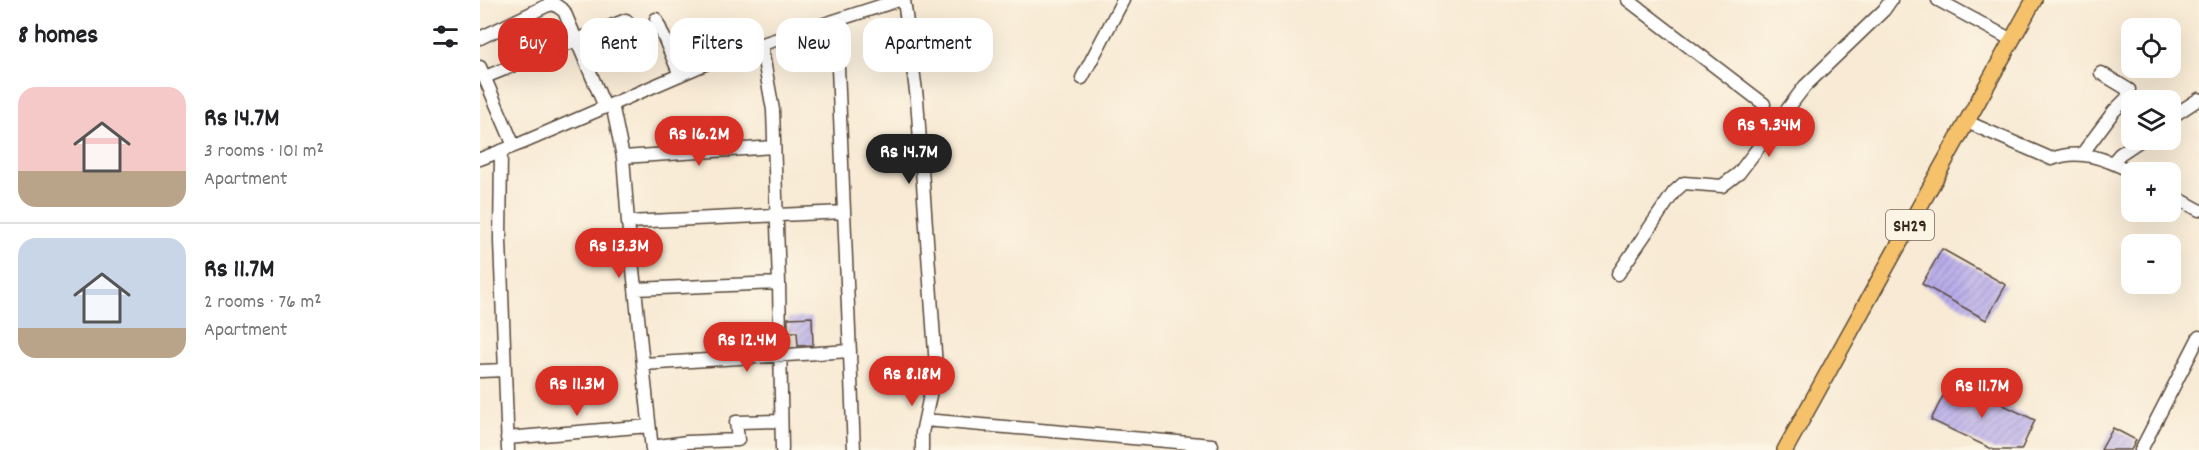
<!DOCTYPE html>
<html lang="en">
<head>
<meta charset="utf-8">
<style>
	:root { --surface:#fff; --page:#f2f2f2; --text:#202124; --muted:#757577; --line:#e0e0e0; --accent:#d93025 }
	body { margin:0; font-family:Dekko,sans-serif; background:var(--page); color:var(--text); height:100vh; display:flex; flex-direction:column; font-size:22px; white-space:nowrap }
	* { box-sizing:border-box; margin:0 }
	p { font-size:20px; color:var(--muted) }
	.icon { flex:none; width:33px; height:33px; fill:none; stroke:currentColor; stroke-width:2; stroke-linecap:round; stroke-linejoin:round }
	.map { position:relative; flex:1; overflow:hidden }
	.drawer { display:flex; flex-direction:column; background:var(--surface); width:480px }
	.drawer>* { flex:none }
	.guide { position:absolute; left:18px; top:18px; width:570px; height:54px; display:flex; gap:12px }
	.tools { position:absolute; left:1641px; top:18px; display:grid; gap:12px }
	.tools a { display:grid; place-items:center; width:60px; height:60px; border-radius:12px; background:var(--surface); box-shadow:0 6px 24px #0002; font-size:30px }
	.price { position:absolute; translate:-50% -51px; padding:0 14px; border-radius:21px; background:var(--accent); color:#fff; font-size:20px; line-height:39px; filter:drop-shadow(0 2px 3px #0008) }
	.price::after { content:''; position:absolute; left:50%; top:36px; width:18px; height:14px; margin-left:-9px; background:inherit; clip-path:polygon(0 0,100% 0,50% 100%) }
	.price.current { background:#222; color:#fff }
	ul { padding:0; list-style:none }
	li { display:flex; align-items:center; gap:18px; height:150px; padding:0 18px }
	li+li { border-top:2px solid var(--line) }
	li span { display:grid; place-items:center; flex:none; width:168px; height:120px; border-radius:18px; color:#555 }
	li>.icon { margin-inline-start:auto }
	span .icon { width:72px; height:72px; fill:#fffc; stroke-width:1 }
	li b { font-size:26px }
	h2 { display:flex; justify-content:space-between; align-items:center; height:72px; padding:0 18px; font-size:26px }
	.chip { padding:0 21px; border-radius:18px; background:var(--surface); box-shadow:0 6px 24px #0002; font-size:21px; line-height:54px }
	.chip.current { background:var(--accent); color:#fff }
	main { display:flex; flex:1; min-height:0 }
	.map>svg:first-child { display:block }
</style>
</head>
<body>
<main>
<section class="drawer">
<h2>8 homes<svg class="icon" aria-label="filters" viewBox="0 0 24 24"><path d="M4 7h16M4 17h16"/><circle cx="9" cy="7" r="2"/><circle cx="15" cy="17" r="2"/></svg></h2>
<ul>
<li><span style="background:linear-gradient(#f6c9c9 70%,#b9a48a 0)"><svg class="icon" aria-label="home" viewBox="0 0 24 24"><path d="M3 11l9-7 9 7M6 9v11h12V9"/></svg></span><div><b>Rs 14.7M</b><p>3 rooms · 101 m²</p><p>Apartment</p></div></li>
<li><span style="background:linear-gradient(#c9d6e8 75%,#b9a48a 0)"><svg class="icon" aria-label="home" viewBox="0 0 24 24"><path d="M3 11l9-7 9 7M6 9v11h12V9"/></svg></span><div><b>Rs 11.7M</b><p>2 rooms · 76 m²</p><p>Apartment</p></div></li>
</ul>
</section>
<div class="map">
<svg width="1719" height="450" viewBox="0 0 1719 450">
	<defs>
		<pattern id="building-hatch" width="6" height="6" patternUnits="userSpaceOnUse" patternTransform="scale(1.5)"><rect width="6" height="6" fill="#b9aeeb"/><path d="M-1 1l2-2M0 6l6-6M5 7l2-2" fill="none" stroke="#988ebe"/></pattern>
	</defs>
	<rect width="100%" height="100%" fill="#fcf5e5"/>
	<filter id="ink" filterUnits="userSpaceOnUse"><feTurbulence type="fractalNoise" baseFrequency=".0167" numOctaves="2"/><feDisplacementMap in="SourceGraphic" scale="12" xChannelSelector="R" yChannelSelector="G"/><feConvolveMatrix kernelMatrix="1 2 1 2 8 2 1 2 1" color-interpolation-filters="sRGB"/></filter>
	<filter id="wash" filterUnits="userSpaceOnUse"><feTurbulence type="fractalNoise" baseFrequency=".008" numOctaves="4" result="noise"/><feDisplacementMap in="SourceGraphic" scale="24" xChannelSelector="R" yChannelSelector="G"/><feGaussianBlur stdDeviation="1.35" result="paint"/><feColorMatrix in="noise" values="0 0 0 0 0 0 0 0 0 0 0 0 0 0 0 0 0 1.4 0 .05"/><feComposite in="paint" operator="in"/></filter>
	<g filter="url(#wash)">
		<rect width="100%" height="100%" fill="#f8ead4"/>
		<g id="blocks">
			<!-- building -->
			<path fill="url(#building-hatch)" d="M1462,249l64,36 -20,35 -64,-36z
				M332,317l1,28 -15,1 -1,-14h-9v-14z
				M1471,380l84,40 -14,30h-27l-63,-30z
				M1633,428l23,12 -5,10h-30z"/>
		</g>
	</g>
	<g filter="url(#ink)">
		<use href="#blocks" fill-opacity="0" stroke="#574739" stroke-width="1.5"/>
		<g fill="none" stroke-linecap="round" stroke-linejoin="round">
			<defs>
				<path id="minor" d="M424,0l13,99 19,268 -14,66v17
					M1148,0l136,104
					M1458,0l74,40
					M176,19l24,56
					M353,22l5,46 16,382
					M0,38l66,-32 8,-2 10,7 41,96
					M281,44l12,66 6,173 3,167
					M0,67l34,79
					M5,77l141,-57
					M602,78l41,-78
					M132,104l11,53 5,65 24,228
					M1690,118l29,-19
					M1487,122l85,37c28,-11 54,0 80,13
					M21,151l-1,90 8,209
					M1602,154l32,-43 13,-13 2,-8 -28,-17
					M143,157l151,-10
					M0,159l42,-16 197,-85 180,-58
					M1633,162l7,-8 21,-14
					M1690,194l29,16
					M148,222l216,-10
					M1138,274l56,-82 10,-9 38,3 17,-13 66,-87 79,-76 7,-10
					M156,289l143,-6
					M163,364l207,-13
					M0,371l25,-1
					M445,420l287,25
					M27,438l142,-12
					M172,447l35,-5 51,-2 -2,-18 45,-1
					M1661,450l58,-113"/>
				<path id="major" d="M1305,450l249,-450"/>
			</defs>
			<!-- minor casing -->
			<use href="#minor" stroke="#574739" stroke-width="15"/>
			<!-- major casing -->
			<use href="#major" stroke="#574739" stroke-width="18"/>
			<!-- minor -->
			<use href="#minor" stroke="#fff" stroke-width="12"/>
			<!-- major -->
			<use href="#major" stroke="#f5c16b" stroke-width="15"/>
		</g>
	</g>
	<g text-anchor="middle" stroke-width="6" stroke-linejoin="round" paint-order="stroke">
		<!-- shield labels -->
		<rect fill="#fcf5e5" stroke="#75675a" stroke-width="1.5" x="1406" y="210" width="48" height="30" rx="4.5"/>
		<g font-size="18" font-weight="bold" fill="#3b2a1e">
			<text x="1430" y="231">SH29</text>
		</g>
	</g>
</svg>
<div class="tools">
<a><svg class="icon" aria-label="locate" viewBox="0 0 24 24"><circle cx="12" cy="12" r="6"/><path d="M12 2v4M12 18v4M2 12h4M18 12h4"/></svg></a>
<a><svg class="icon" aria-label="layers" viewBox="0 0 24 24"><path d="M12 4l9 5-9 5-9-5zM3 14l9 5 9-5"/></svg></a>
<a>+</a>
<a>−</a>
</div>
<b class="price" style="left:1289px;top:158px">Rs 9.34M</b>
<b class="price" style="left:219px;top:167px">Rs 16.2M</b>
<b class="price current" style="left:429px;top:185px">Rs 14.7M</b>
<b class="price" style="left:139px;top:279px">Rs 13.3M</b>
<b class="price" style="left:267px;top:373px">Rs 12.4M</b>
<b class="price" style="left:432px;top:407px">Rs 8.18M</b>
<b class="price" style="left:97px;top:417px">Rs 11.3M</b>
<b class="price" style="left:1502px;top:419px">Rs 11.7M</b>
<div class="guide">
<a class="chip current">Buy</a>
<a class="chip">Rent</a>
<a class="chip">Filters</a>
<a class="chip">New</a>
<a class="chip">Apartment</a>
</div>
</div>
</main>
</body>
</html>
